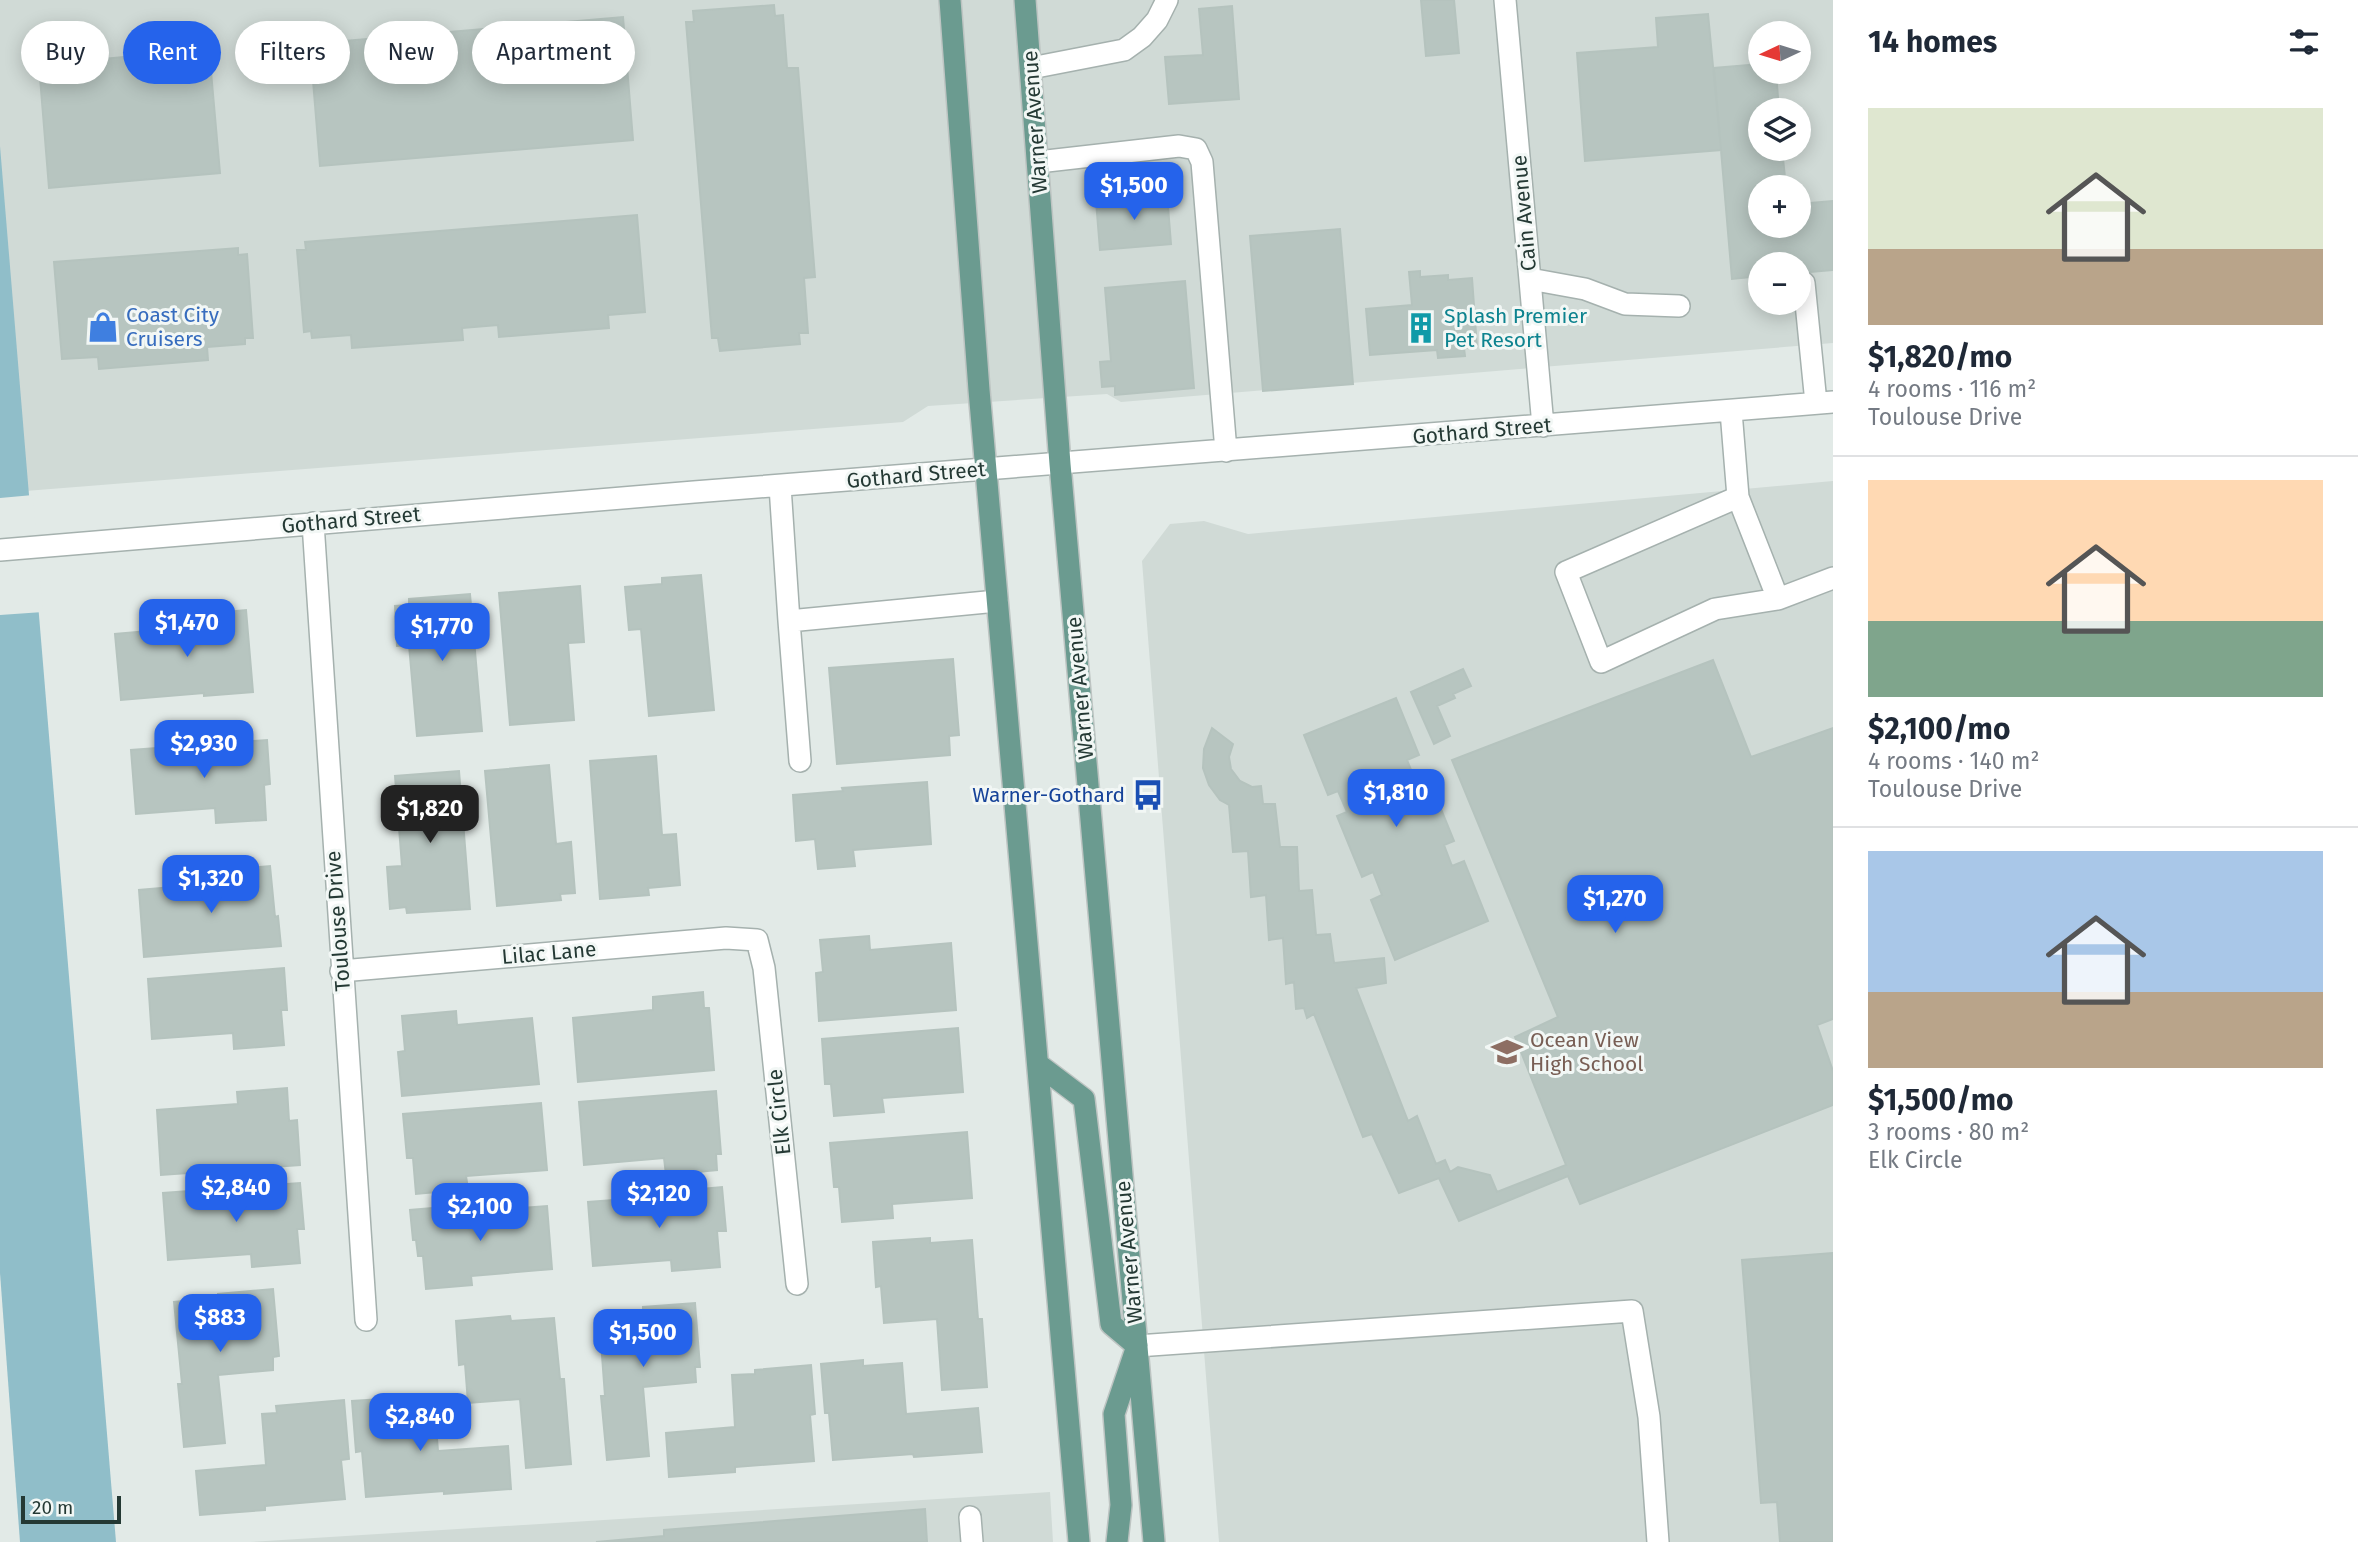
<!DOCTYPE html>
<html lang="en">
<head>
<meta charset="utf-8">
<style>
	:root { --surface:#fff; --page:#f6f6f7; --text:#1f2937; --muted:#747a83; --line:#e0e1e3; --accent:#2563eb }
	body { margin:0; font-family:"Fira Sans",sans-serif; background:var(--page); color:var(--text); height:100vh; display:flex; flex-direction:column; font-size:26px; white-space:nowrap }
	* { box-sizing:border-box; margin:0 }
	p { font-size:23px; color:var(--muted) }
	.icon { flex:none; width:38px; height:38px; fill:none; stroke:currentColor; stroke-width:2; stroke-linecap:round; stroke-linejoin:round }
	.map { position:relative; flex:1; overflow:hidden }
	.side { display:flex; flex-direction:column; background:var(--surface); width:525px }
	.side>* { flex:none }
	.banner { position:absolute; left:21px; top:21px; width:665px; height:63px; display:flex; gap:14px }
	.needle { width:46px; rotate:266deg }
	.buttons { position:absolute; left:1748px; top:21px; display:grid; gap:14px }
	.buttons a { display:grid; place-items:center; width:63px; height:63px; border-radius:50%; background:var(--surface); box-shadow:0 4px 18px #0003; font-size:35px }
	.scale { position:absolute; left:21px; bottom:18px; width:100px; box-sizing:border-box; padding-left:7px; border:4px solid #243934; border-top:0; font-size:19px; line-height:24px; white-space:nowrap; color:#243934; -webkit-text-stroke:5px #f2f7f5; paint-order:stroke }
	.price { position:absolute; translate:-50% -60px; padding:0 16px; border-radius:14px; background:var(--accent); color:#fff; font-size:23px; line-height:46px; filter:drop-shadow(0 2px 4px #0008) }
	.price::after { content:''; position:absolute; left:50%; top:42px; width:21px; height:16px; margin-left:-10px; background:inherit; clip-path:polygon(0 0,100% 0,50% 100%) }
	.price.on { background:#222; color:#fff }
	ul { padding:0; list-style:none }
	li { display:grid; align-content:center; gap:14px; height:371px; padding:0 35px }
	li+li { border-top:2px solid var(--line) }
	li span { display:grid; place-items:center; height:217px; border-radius:0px; color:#555 }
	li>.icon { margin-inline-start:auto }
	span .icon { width:126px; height:126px; fill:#fffc; stroke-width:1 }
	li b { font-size:30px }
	h2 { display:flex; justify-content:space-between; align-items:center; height:84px; padding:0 35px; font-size:30px }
	.tag { padding:0 24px; border-radius:32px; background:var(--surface); box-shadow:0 4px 18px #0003; font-size:24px; line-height:63px }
	.tag.on { background:var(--accent); color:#fff }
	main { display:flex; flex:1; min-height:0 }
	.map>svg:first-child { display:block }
</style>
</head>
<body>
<main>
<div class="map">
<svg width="1833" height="1542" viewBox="0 0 1833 1542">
	<rect width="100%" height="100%" fill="#e2eae7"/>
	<!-- built -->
	<path fill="#d0dad6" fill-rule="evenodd" d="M0,0h1833v343l-712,59 -14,-8 -179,12 -25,16 -903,71zM1760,33h39v39h-39zM1760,110h39v39h-39zM1760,187h39v39h-39zM1760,264h39v39h-39z
		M1833,481v1061h-614l-77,-981 28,-37 34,-3 44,13z
		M1050,1492l3,50h-803z"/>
	<!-- water -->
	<path fill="#90bec9" d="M0,146l116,1396h-96l-20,-269z"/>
	<!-- pier -->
	<path fill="#e2eae7" d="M33,495l10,117 -43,3v-117z"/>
	<!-- building -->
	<path fill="#b7c5c0" stroke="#b5c3be" stroke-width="2" d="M1421,0h33l5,53 -33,3z
		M774,5l1,11 8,-1 4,53h11l17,209 -11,1 4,55h-9l1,11 -80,7 -2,-13h-6l-26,-316h8l-1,-11z
		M1232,6l7,93 -70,5 -4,-47 38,-2 -4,-46z
		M1708,14l13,136 -136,11 -8,-108 81,-6 -2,-29z
		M623,17l10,123 -313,26 -10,-122z
		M209,49l11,124 -171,15 -10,-123z
		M1760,64v8h16l3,38h-19v39h22l4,38h-26v39h39v-22l34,-3v69l-34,3v-9h-39v12l-28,3 -18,-211z
		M1167,194l4,50 -71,6 -4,-49z
		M637,215l8,97 -37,3 1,13 -110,9 -1,-12 -36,3 1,12 -111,8 -1,-13 -39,3 -1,-7 -7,1 -7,-82h9l-1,-8z
		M1340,229l13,155 -90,7 -13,-155z
		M238,248v7l9,-1 6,84h-8v6l-38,3 1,13 -109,9 -1,-12 -36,2 -8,-97z
		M1420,271v6l28,-2v5l24,-2 5,69 -13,1 1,8 -27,2 -1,-8 -67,5 -4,-46 46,-4 -3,-33z
		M1185,281l9,107 -79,7v-9l-13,1 -2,-25 11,-1 -6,-73z
		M701,575l13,135 -65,6 -8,-87 -12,1 -4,-43 37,-3v-6z
		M580,586l4,56 -16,1 6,77 -64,5 -11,-132z
		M470,594l12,137 -65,5 -8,-91 -12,1 -2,-40 14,-1v-6z
		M246,610l7,82 -49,4v-3l-83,7 -6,-66 80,-7 -1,-12z
		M953,659l6,76 -10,1 1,19 -113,9 -8,-96z
		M1713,660l38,97 82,-29v291l-16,6 16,46v34l-253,99 -12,-28 -109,45 -20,-43 -40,15 -27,-59 -9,3 -49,-123 -7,4 -3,-10 -8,1 -2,-27 -8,2 -3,-46 -14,2 -3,-45 -15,2 -3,-46 -15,1 -4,-47 -9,-5 -11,-15 -6,-17 1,-19 8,-21 21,16 -4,13 2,12 9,12 12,6 9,-1 2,18h12l5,43h17l2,44 13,-1 4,45 14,-1 4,29 50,-5 2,25 -30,5 52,133 9,-5 19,48 9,-4 5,12 8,-5 32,8 7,17 69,-27 -51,-128 43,-20 -106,-257z
		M1463,669l8,17 -18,8 2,4 -18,8 13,30 -16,8 -23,-52z
		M1396,698l23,57 -12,5 11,27 12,-5 24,59 -10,4 8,21 12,-5 24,60 -93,39 -24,-60 11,-5 -9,-23 -11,5 -25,-61 10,-4 -9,-21 -10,4 -24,-60z
		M267,740l3,44 -6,1 2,35 -50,3 -1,-15 -79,6 -5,-64z
		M656,756l6,79 14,-1 4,51 -32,3 1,7 -49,4 -10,-138z
		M549,765l7,79 15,-2 4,51 -15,1 1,6 -64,6 -12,-135z
		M459,771l11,138 -63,4 -1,-6 -16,2 -3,-42 15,-1 -7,-90z
		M927,782l4,62 -78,6 2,16 -37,3 -3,-30 -19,2 -3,-46 50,-4 -1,-3z
		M270,866l5,51 3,-1 3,30 -137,11 -5,-67 81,-7 -1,-12z
		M869,936l1,14 81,-7 5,67 -137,11 -3,-48 7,-1 -3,-32z
		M284,968l3,42h-6l3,35 -50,4 -1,-16 -81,6 -4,-60z
		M703,992l1,16h5l5,62 -136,12 -5,-64 80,-8v-13z
		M456,1011l1,14 75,-7 7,66 -137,12 -4,-44 7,-1 -3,-35z
		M958,1028l5,64 -81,6 2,14 -50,4 -3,-32h-6l-3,-45z
		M287,1088l2,33 8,-1 3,45 -139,10 -4,-65 81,-6 -1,-12z
		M716,1091l5,63h-5l1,16 -51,5 -2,-17 -80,7 -5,-63z
		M541,1103l6,67 -81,6 2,13 -52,5 -3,-36h-6l-4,-44z
		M967,1132l5,66 -80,6 1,14 -51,4 -3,-35h-5l-4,-44z
		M300,1183l4,46h-7l3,34 -48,4 -1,-13 -83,6 -5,-67z
		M722,1187l4,44h-9l3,36 -48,4 -1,-11 -78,6 -5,-64 81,-6 -1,-4z
		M468,1205l1,7 78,-6 5,63 -81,7 1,9 -46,4 -3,-33h-5l-2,-16h-3l-3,-30z
		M930,1238v5l42,-3 6,79h4l5,68 -45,3 -5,-71 -53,4 -3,-37 -5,1 -3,-45z
		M1833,1253v289h-53l-3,-40 -16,1 -19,-243z
		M273,1289l6,67 -6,1v13l-55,5 7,68 -41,4 -6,-63h4l-8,-82 44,-4v-4z
		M695,1303l5,64h-5l1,15 -53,5 6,69 -42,4 -6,-64h4l-6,-81 44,-3v-5z
		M510,1316l1,5 43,-3 6,61h4l7,85 -45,4 -6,-69 -52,4 -3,-39 -6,1 -3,-44z
		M863,1360v6l39,-3 4,51 72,-6 4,44 -68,5 -1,-3 -80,6 -4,-47h-4l-4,-49z
		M811,1365l4,49 -5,1 4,46 -79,6v5l-66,5 -3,-44 69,-6 -3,-52 23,-1v-4z
		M397,1398l1,6 36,-3 4,50 70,-5 3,43 -67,5v-3l-78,6 -4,-46 -6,1 -4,-51z
		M344,1400l5,59 -8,1 4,39 -80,7v4l-65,5 -4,-44 70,-6 -4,-51 15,-1 -1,-7z
		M925,1509l2,33h-331l68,-6v-6z"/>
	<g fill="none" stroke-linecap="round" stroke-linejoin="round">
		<defs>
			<path id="minor" d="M1505,0l38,426
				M1031,68l93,-18 18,-13 15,-17 10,-20
				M1038,162l141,-16 17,3 6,13 24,289
				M1530,279l55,10 40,15 54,2
				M1804,283l12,120
				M1731,411l7,86 40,102 55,-21
				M780,486l9,135 208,-20
				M1738,497l-172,75 35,90 114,-53 63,-10
				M313,523l53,797
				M0,550l694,-58 1139,-90
				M789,621l11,140
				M341,971l385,-33 31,2 7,28 33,316
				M1137,1346l495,-35 17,106 9,125
				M970,1517l2,25"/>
			<path id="major" d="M950,0l29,390 100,1152
				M1025,0l35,464 94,1078
				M1039,1065l45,34 27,225 26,22 -23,68 7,91 -4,37"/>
		</defs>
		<!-- minor casing -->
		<use href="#minor" stroke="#a5b1ae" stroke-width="24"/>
		<!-- major casing -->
		<use href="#major" stroke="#bdc4c2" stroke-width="24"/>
		<!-- minor -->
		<use href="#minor" stroke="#fff" stroke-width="21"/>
		<!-- major -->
		<use href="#major" stroke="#6b9b90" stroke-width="21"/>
	</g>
	<!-- icons -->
	<defs>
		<symbol id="shop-bare" viewBox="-9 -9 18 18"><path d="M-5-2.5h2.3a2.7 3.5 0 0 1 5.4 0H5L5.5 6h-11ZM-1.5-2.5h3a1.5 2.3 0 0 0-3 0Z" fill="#3f7fe0" stroke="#f2f7f5" stroke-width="2.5" paint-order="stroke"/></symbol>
		<symbol id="building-bare" viewBox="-9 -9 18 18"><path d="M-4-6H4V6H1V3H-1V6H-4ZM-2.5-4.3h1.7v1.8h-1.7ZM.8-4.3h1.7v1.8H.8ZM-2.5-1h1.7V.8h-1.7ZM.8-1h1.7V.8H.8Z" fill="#0f9aa8" stroke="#f2f7f5" stroke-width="2.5" paint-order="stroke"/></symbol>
		<symbol id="bus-bare" viewBox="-9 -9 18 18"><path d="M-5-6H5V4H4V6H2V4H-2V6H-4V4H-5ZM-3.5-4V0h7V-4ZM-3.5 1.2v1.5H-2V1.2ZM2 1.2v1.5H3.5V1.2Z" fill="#1a4fb4" stroke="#f2f7f5" stroke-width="2.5" paint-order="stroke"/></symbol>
		<symbol id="school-bare" viewBox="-9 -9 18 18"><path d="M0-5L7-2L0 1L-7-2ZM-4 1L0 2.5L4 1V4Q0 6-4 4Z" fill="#8d6e63" stroke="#f2f7f5" stroke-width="2.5" paint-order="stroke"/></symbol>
	</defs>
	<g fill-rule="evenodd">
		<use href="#shop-bare" x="81" y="305" width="44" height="44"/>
		<use href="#building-bare" x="1399" y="306" width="44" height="44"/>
		<use href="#bus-bare" x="1126" y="773" width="44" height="44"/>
		<use href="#school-bare" x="1485" y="1030" width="44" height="44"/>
	</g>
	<g text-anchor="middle" stroke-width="6" stroke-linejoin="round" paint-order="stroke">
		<!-- street labels -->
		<g font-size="21" fill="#243934" stroke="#f2f7f5">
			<text transform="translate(1035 122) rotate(-94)" y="7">Warner Avenue</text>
			<text transform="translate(1524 213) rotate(-95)" y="7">Cain Avenue</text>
			<text transform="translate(1482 431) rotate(-5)" y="7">Gothard Street</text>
			<text transform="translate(916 475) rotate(-5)" y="7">Gothard Street</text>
			<text transform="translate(351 520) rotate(-5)" y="7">Gothard Street</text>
			<text transform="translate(1080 688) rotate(-95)" y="7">Warner Avenue</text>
			<text transform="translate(338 921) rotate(-94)" y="7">Toulouse Drive</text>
			<text transform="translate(549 953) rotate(-5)" y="7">Lilac Lane</text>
			<text transform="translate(779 1112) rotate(-96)" y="7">Elk Circle</text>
			<text transform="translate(1129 1252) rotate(-95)" y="7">Warner Avenue</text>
		</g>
		<!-- shop labels -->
		<g font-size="21" fill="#366cbe" stroke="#f2f7f5" text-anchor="start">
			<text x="126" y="322">Coast City<tspan x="126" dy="24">Cruisers</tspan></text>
		</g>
		<!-- culture labels -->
		<g font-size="21" fill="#0d838f" stroke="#f2f7f5" text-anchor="start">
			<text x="1444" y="323">Splash Premier<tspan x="1444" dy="24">Pet Resort</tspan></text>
		</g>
		<!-- transit labels -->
		<g font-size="21" fill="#164399" stroke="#f2f7f5" text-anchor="end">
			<text x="1125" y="802">Warner-Gothard</text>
		</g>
		<!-- education labels -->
		<g font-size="21" fill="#785e54" stroke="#f2f7f5" text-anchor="start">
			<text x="1530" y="1047">Ocean View<tspan x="1530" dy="24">High School</tspan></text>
		</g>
	</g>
</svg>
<div class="buttons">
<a><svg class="needle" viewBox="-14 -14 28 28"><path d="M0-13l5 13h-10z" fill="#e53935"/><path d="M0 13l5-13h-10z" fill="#747a83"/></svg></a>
<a><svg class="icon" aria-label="layers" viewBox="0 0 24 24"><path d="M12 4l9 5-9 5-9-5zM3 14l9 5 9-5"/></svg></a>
<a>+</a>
<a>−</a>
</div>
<div class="scale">20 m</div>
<b class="price" style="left:1134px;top:222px">$1,500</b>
<b class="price" style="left:187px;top:659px">$1,470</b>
<b class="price" style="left:442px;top:663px">$1,770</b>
<b class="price" style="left:204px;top:780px">$2,930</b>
<b class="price" style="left:1396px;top:829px">$1,810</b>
<b class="price on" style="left:430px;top:845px">$1,820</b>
<b class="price" style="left:211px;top:915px">$1,320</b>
<b class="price" style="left:1615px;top:935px">$1,270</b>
<b class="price" style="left:236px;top:1224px">$2,840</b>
<b class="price" style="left:659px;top:1230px">$2,120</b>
<b class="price" style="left:480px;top:1243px">$2,100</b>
<b class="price" style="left:220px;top:1354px">$883</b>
<b class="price" style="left:643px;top:1369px">$1,500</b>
<b class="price" style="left:420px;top:1453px">$2,840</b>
<div class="banner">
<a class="tag">Buy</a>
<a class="tag on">Rent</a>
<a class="tag">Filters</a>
<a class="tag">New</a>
<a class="tag">Apartment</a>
</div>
</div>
<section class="side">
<h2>14 homes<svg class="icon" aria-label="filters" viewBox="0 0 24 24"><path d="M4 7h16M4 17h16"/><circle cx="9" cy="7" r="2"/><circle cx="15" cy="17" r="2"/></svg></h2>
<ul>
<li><span style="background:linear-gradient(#dfe7d0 65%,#b9a48a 0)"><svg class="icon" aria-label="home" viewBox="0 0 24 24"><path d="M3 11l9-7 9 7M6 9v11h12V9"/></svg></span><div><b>$1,820/mo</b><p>4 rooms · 116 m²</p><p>Toulouse Drive</p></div></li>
<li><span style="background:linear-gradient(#ffd9b3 65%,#7fa58c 0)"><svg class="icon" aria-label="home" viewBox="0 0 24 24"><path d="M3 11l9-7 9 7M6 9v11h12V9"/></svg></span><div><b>$2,100/mo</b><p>4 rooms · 140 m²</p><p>Toulouse Drive</p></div></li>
<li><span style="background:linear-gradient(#a9c7e8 65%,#b9a48a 0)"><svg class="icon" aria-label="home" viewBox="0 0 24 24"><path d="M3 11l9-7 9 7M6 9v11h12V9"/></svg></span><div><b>$1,500/mo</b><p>3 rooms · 80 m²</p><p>Elk Circle</p></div></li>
</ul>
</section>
</main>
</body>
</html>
